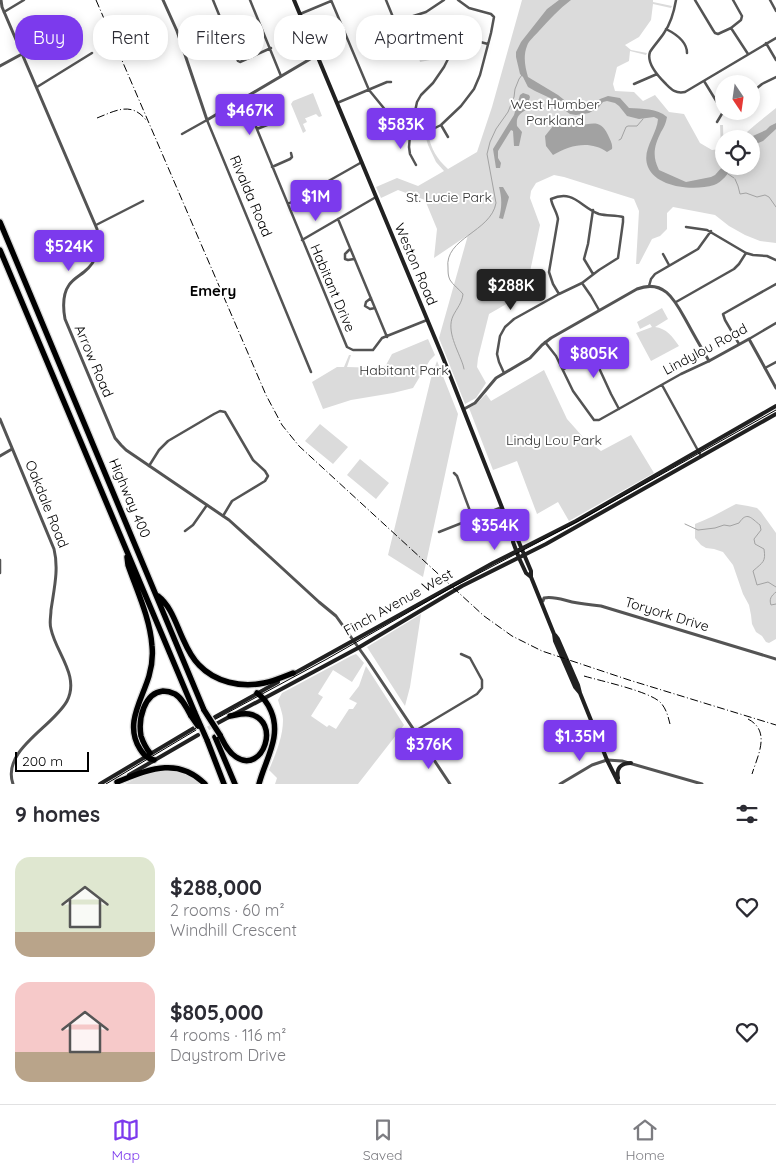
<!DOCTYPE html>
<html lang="en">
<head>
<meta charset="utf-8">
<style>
	:root { --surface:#fff; --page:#f2f2f3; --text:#2b2b33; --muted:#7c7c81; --line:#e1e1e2; --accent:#7c3aed }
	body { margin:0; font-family:Quicksand,sans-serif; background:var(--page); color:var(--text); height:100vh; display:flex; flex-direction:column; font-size:19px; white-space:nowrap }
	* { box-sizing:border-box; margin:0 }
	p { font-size:16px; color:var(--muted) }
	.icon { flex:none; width:28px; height:28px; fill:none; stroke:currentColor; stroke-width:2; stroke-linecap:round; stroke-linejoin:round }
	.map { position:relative; height:784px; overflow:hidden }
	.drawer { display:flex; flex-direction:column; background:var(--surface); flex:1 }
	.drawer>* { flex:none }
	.hud { position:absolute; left:15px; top:15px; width:500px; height:45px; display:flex; gap:10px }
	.needle { width:32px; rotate:167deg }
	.controls { position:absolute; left:715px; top:75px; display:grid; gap:10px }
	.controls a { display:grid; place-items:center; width:45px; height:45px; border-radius:50%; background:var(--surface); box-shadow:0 2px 12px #0003; font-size:25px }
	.scale { position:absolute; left:15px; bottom:12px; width:74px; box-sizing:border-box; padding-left:5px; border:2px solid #000; border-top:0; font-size:14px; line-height:18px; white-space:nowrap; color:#000; -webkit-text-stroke:4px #fff; paint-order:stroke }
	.price { position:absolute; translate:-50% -42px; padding:0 11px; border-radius:5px; background:var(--accent); color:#fff; font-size:16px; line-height:32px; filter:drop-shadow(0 1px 2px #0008) }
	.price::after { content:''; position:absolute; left:50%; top:30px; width:15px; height:11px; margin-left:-8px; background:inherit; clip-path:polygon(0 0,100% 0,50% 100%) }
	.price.on { background:#222; color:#fff }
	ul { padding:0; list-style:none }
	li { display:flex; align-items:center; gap:15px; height:125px; padding:0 15px }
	li span { display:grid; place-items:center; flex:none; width:140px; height:100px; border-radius:15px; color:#555 }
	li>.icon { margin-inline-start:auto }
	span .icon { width:60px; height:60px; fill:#fffc; stroke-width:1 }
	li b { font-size:21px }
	h2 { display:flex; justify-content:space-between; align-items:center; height:60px; padding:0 15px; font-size:21px }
	.tag { padding:0 18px; border-radius:20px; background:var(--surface); box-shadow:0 2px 12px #0003; font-size:18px; line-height:45px }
	.tag.on { background:var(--accent); color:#fff }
	.dock { display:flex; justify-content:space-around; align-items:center; height:70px; border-top:1px solid var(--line); background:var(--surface); font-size:14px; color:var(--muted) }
	.dock a { display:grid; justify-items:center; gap:2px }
	.dock .on { color:var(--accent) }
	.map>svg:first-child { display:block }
</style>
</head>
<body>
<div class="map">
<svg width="776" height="784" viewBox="0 0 776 784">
	<rect width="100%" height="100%" fill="#fff"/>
	<!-- green -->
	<path fill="#dbdbdb" d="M522,0h131v2l19,4 -1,2 -18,-4 -2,16 -12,17 -14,8 6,5 16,3 -1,2 -16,-4 -1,10 -12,6 -4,17 2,7 19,1 9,9 12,-6 14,17 15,2 16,29 12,7 9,-1 -1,-24h3l1,41h27v-27h-12l16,-14 21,-17v135l-16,-2 -15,-6 -16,-9 -14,-11 -42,-8 -6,6v16l-7,7 -8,3 -13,25h-3l3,-53 -5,-12 -70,-22 -10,-2 -18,8 -5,8 -1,7 10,27 -12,56 5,8 -44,25 -11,44 -1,9 9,16 -10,15 -11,6 -26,-66 29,-103 -34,23 3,-29 -12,-29 -27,-10 -17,8 -5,-11 21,-9 21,8 26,-15 -8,-9 -8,-17 -3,-10h3c4,15 8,23 20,34l29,-17 15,-45z
		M424,36l6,24 -10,2 -6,-24z
		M313,93l9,23 -3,1 -3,-3 -10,4h-1l2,4 -4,2 3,7 -3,2 -12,-29 2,-3z
		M662,308l6,11 -13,8c11,1 18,10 24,19l-28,15 -15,-28 16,-6 -2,-3 -10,5 -3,-7z
		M428,339l7,16 -5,5 -17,28 -20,5 -42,7 -28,9 -11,-27 25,-15h7l5,-12h2l-4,12 34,1 5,-3 6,-11z
		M437,361l21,53 -35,163 -35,-22 43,-177z
		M544,370l23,49 16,18 18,14 30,-16 23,38 -85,48 -11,-19 -21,12 -20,-53 -24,9 -24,-62 7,-4 10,-10 5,7z
		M320,424l28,23 -15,17 -28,-23z
		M360,459l29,24 -13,16 -29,-24z
		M736,504l12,2 9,2 4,4 15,21v106l-7,4 -3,-1 -4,-6 -6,-4 -4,-8 -1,-9 -2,-10 -6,-11 -10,-29 -10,-13 -9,-3 -8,-1 -5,-3 -6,-7v-14c14,-5 27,-13 41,-20z
		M421,614l-11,73 -5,19 -38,-59z
		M356,654l2,2 6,7 -12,19 -19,-12 -15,24 5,3 -12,19 16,11 2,-2 7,4 13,-20h4l4,-6 -8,-4 10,-13 7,-20 38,59 -46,59h-83l2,-6 -8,-8c6,-15 14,-32 14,-50 0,-6 -3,-13 -5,-20l4,-7 69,-37z
		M164,770c17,1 24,3 37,14h-76l20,-10z"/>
	<!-- water -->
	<path fill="#a2a2a2" d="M559,0h12c-12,9 -22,20 -32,31 -4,5 -10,9 -12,15 -4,10 -2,21 1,31l30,18 15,12 8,1 13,-4 6,-5 8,-3 12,2 9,10c13,1 28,0 38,9 -1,6 -3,10 -6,15 -7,14 -9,24 -2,38l27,12 25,-5 4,-2 9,-10v1h9c-5,8 -11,16 -19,19 -20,6 -57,3 -66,-18 -7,-17 9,-32 10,-48l-4,-2 -15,2 -12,-3 -8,-10 -4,-3 -8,-2 -4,1 -5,6 -9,5 -13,2 -6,-1 -10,-7 -10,-9 -15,-7 -7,-4 -5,-10 -3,-3 -4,-17v-5l5,-10 26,-33z
		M523,93l6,2 1,2 -4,13c-7,4 -10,7 -9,16l5,6 -3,14h-5l-1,-15 -2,-1 -13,21v7l3,5 -1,5h-4l-3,-19 21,-34 6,-20z
		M557,121h2c5,1 10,4 15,4 15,2 25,-9 34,10 2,5 5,9 4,14l-5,3c-17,-12 -37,-7 -54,3l-7,-9 -1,-10z
		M776,123v6l-13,12 -12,5v-7h-5l20,-9 4,-4z
		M499,187h4l6,10 -6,22 -4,-1c3,-11 3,-20 0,-31z"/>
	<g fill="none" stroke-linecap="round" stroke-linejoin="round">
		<!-- stream -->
		<path stroke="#a2a2a2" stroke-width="1" d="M619,140l2,-1 5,-12 2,-1h9l6,-7
			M728,174l6,4
			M735,179l3,7 2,8 6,-1 11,4 8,-2 4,2 7,10
			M464,369l-1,-4c-5,-15 -17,-34 -10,-49 4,-8 9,-13 10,-22 -4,-5 -10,-9 -13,-14 -2,-4 -2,-8 -2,-12 -4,-30 43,-36 48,-65l-9,-49 3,-12 6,-13 12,-17 6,-15 1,-8 4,-10 3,-4
			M685,524l13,6 17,-2 9,-3 6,1 9,-3c8,-12 12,-5 21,2l1,5 -7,9 1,5 9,5c2,13 -1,13 -11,22l4,14 11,-3 8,5
			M776,592c-5,4 -7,7 -5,13l5,-1"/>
		<!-- secondary-tunnel -->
		<path stroke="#d9d9d9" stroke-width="4" stroke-dasharray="4 2" stroke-linecap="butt" d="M198,735l17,-11"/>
		<defs>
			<path id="motorway" d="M0,222l204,488
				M0,250l195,463
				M127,557l1,8c9,26 22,53 24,81 1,10 0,20 -3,30 -7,24 -25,48 -9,73 4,6 6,9 14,11
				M158,596c13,10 18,28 25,43 4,9 9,19 16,26 16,17 42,23 65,18 10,-2 19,-6 29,-10
				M257,693c6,4 11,11 14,18 11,26 -6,49 -12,73
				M220,735c4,8 8,17 16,22 27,18 46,-37 13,-43 -6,-1 -13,1 -19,2
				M215,737l20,47
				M207,740l17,44
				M150,753c-4,-5 -7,-11 -9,-17 -3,-17 3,-43 22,-45 4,0 8,1 12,3 7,4 12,14 16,22
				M117,782c31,-12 60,-26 88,2"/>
		</defs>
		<!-- motorway casing -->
		<use href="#motorway" stroke="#dbdbdb" stroke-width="8"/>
		<!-- minor -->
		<path stroke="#545454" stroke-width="2.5" d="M213,0l25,61 2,1 31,-14
			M250,0l31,76
			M331,0l38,90 27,33 9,5 13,3 13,-1 10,-5 20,-19 13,-17 6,-14 11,-42 3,-16 -3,-3 -22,-6 -11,-8
			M386,0l9,22
			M676,0c-2,12 -5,23 -12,33 -3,5 -12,15 -14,19 -4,11 8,24 15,31 6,6 10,11 20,9l91,-54
			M695,0l18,30 2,3 3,1 13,-6 10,-8 1,-4 -9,-16
			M770,0l6,11
			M4,12l20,-12
			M300,14l31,-13
			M377,24l5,2 44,-14 18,-12
			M731,28l17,26
			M666,29c10,5 21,12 21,24
			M766,43l10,17
			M704,81l19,31
			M634,84l23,-10
			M37,87l55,-34
			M751,93l11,-9 14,-7
			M241,100l13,22 93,225 6,3h20l9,-12 45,-18
			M337,103l50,-21h4
			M717,122l6,-10
			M441,125l7,12
			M257,129l15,-6 6,-5
			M182,134l25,-14 104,252
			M416,165l-6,-11 -1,-7 1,-12 7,-33 4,-7 12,-12 11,-16 6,-12 5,-17 6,-1 27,7
			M272,167l18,-8 2,-2 -1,-4
			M288,204l74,-42
			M593,210l-5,34 -4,15 9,15
			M338,219l49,118
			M96,225l47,-24
			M686,227l21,3 39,23 7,2 14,1 9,4
			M302,240l74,-43
			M350,249l-5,5v5l3,1 6,-1
			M663,254l6,11
			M582,283l9,13 8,14
			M649,286l2,-7 4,-5 43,-25 13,-18
			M371,298l-5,4 -1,4 5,3 5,-1
			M676,302l58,-33 5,-5 7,-11
			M749,339l27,-16
			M545,342l11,14 17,35 21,29h5l82,-46 28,-13
			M739,344l-14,-24 -2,-6 53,-30
			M765,368l11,-6
			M564,369l25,-14h4l18,39 8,15
			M504,373l-5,-11 -2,-8 3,-18 5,-9 9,-8 45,-25 23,-11 17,-13 19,-12 5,-36v-5c-8,-2 -16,-1 -24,-3 -19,-7 -25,-25 -48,-15 1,7 6,13 7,20l-9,53 4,12 6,10
			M662,385l39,71
			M149,466l10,-16 9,-9 46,-27 6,-3 5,1 28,48 12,11 3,5 -3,5 -33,20 -9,15
			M454,473l3,3 16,43
			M185,531l8,-6 14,-20
			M439,532l63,-25
			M0,560v13
			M415,731l62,-37 5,-6v-8l-12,-22 -9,-4"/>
		<!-- tertiary -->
		<path stroke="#545454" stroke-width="3" d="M1,0l1,7 95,222c4,16 1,32 -13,43 -5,4 -11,7 -15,13 -7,10 -6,23 -4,34l50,119 6,7 5,5 103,70 41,37 49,45 17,14 32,45 82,123
			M163,0l14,31 30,89 110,-65
			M0,66l22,-12
			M464,409l11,-6 21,-25 34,-20 12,-13 9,-7 86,-49c29,-11 39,14 51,35 7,13 14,25 21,37l40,-22 27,49
			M0,419l54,130c5,20 0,40 -3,61 0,6 -2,13 0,19 5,24 29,47 16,72 -14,26 -66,49 -54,83
			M0,456l12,-7
			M543,601l1,-3c10,-2 19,2 28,4 10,2 19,3 29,4l175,53
			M560,784l32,-19 15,-5 15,1 80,23"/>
		<!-- secondary -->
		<path stroke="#212121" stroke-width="4" d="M294,0l148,355 72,183 -1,4 6,16 7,15 5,4 23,57 1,7 20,46 5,6
			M514,538l4,2 13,31v6
			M555,635l3,4 20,46 2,8 27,67 12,24
			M293,674l200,-111 83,-42 200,-115
			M215,717l63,-35
			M216,724l142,-76 104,-62 84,-42 230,-130
			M129,775l69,-40
			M618,778c-2,-10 3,-15 13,-15
			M100,784l94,-56"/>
		<!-- motorway -->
		<use href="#motorway" stroke="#000" stroke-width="5.5"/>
		<!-- tram -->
		<path stroke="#000" stroke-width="1" d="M214,720l113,-61 122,-70 124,-65 203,-114
			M106,784l90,-54"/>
		<!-- rail -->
		<path stroke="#000" stroke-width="1" stroke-dasharray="8 2.5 1 2.5" stroke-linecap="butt" d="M96,0l170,395 16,30 17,21 185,170 28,20 30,15 87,29 147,45
			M97,118c18,-7 34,-17 49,2
			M584,676c17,5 64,15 76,26 6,6 8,14 10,22
			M748,719c23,12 10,36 4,55"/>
		<defs>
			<path id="motorway-bridge" d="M204,710l16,25
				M195,713l12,27
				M191,716l7,10"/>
		</defs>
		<!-- motorway-bridge casing -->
		<use href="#motorway-bridge" stroke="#dbdbdb" stroke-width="8" stroke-linecap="butt"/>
		<!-- motorway-bridge -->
		<use href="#motorway-bridge" stroke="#000" stroke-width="5.5"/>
	</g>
	<g text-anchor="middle" stroke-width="4" stroke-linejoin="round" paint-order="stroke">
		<!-- park labels -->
		<g font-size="14" fill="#323232" stroke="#fff">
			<text x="555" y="109">West Humber<tspan x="555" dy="16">Parkland</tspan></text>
			<text x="449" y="202">St. Lucie Park</text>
			<text x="404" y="375">Habitant Park</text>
			<text x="554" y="445">Lindy Lou Park</text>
		</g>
		<!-- street labels -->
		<g font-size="14" fill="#000" stroke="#fff">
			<text transform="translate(251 196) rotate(67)" y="5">Rivalda Road</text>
			<text transform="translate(416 264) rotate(67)" y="5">Weston Road</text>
			<text transform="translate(333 288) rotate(67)" y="5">Habitant Drive</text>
			<text transform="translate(705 349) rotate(-28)" y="5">Lindylou Road</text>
			<text transform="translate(94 361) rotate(67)" y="5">Arrow Road</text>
			<text transform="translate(130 498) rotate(67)" y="5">Highway 400</text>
			<text transform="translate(47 504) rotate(68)" y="5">Oakdale Road</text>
			<text transform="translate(398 602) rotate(-29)" y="5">Finch Avenue West</text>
			<text transform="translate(667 614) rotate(17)" y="5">Toryork Drive</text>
		</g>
		<!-- neighbourhood labels -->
		<g font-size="15" font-weight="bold" fill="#000" stroke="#fff">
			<text x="213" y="296">Emery</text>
		</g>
	</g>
</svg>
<div class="controls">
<a><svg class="needle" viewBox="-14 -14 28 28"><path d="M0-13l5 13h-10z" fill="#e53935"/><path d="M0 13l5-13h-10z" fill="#7c7c81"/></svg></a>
<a><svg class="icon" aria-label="locate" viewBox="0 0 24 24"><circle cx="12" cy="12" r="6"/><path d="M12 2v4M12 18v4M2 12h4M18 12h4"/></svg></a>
</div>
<div class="scale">200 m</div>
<b class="price" style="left:250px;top:136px">$467K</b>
<b class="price" style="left:401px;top:150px">$583K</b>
<b class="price" style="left:316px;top:222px">$1M</b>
<b class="price" style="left:69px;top:272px">$524K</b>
<b class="price on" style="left:511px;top:311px">$288K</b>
<b class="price" style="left:594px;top:379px">$805K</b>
<b class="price" style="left:495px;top:551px">$354K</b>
<b class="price" style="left:580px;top:762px">$1.35M</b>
<b class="price" style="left:429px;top:770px">$376K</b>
<div class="hud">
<a class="tag on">Buy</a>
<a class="tag">Rent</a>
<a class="tag">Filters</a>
<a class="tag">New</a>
<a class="tag">Apartment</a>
</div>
</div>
<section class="drawer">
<h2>9 homes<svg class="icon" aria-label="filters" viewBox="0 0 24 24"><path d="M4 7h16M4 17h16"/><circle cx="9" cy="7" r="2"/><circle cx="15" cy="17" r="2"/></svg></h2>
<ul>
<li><span style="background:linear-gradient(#dfe7d0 75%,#b9a48a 0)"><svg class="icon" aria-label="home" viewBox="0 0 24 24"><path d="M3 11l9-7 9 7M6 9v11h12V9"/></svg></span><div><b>$288,000</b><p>2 rooms · 60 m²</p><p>Windhill Crescent</p></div><svg class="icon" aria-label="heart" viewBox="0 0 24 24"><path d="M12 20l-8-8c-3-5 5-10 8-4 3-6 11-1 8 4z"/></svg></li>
<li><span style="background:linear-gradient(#f6c9c9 70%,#b9a48a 0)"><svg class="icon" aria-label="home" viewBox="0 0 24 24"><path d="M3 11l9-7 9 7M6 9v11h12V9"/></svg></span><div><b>$805,000</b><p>4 rooms · 116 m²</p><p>Daystrom Drive</p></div><svg class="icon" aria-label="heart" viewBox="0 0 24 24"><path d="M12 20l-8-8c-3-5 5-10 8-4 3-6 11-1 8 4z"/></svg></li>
</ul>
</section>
<nav class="dock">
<a class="on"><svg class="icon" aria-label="map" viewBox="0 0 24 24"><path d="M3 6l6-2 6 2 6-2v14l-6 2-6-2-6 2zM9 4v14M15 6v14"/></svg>Map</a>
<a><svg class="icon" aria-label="saved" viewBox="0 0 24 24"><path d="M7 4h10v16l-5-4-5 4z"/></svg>Saved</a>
<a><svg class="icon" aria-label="home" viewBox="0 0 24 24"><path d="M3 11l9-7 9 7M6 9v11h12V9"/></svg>Home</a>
</nav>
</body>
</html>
